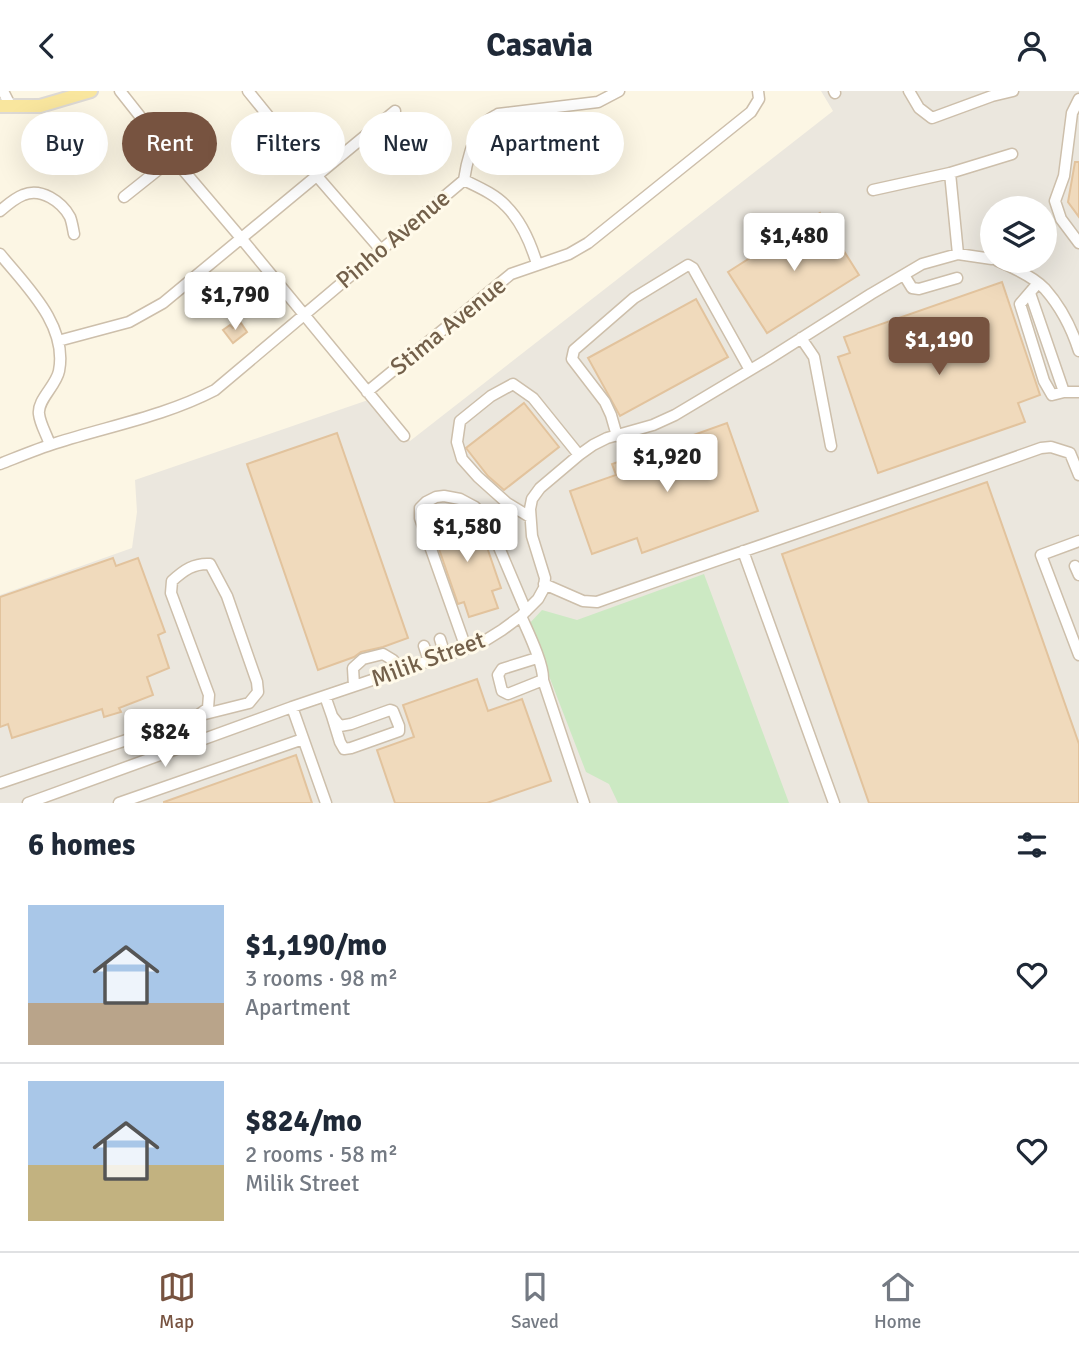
<!DOCTYPE html>
<html lang="en">
<head>
<meta charset="utf-8">
<style>
	:root { --surface:#fff; --page:#f2f2f3; --text:#1f2937; --muted:#747a83; --line:#e0e1e3; --accent:#775340 }
	body { margin:0; font-family:Signika,sans-serif; background:var(--page); color:var(--text); height:100vh; display:flex; flex-direction:column; font-size:26px; white-space:nowrap }
	* { box-sizing:border-box; margin:0 }
	p { font-size:23px; color:var(--muted) }
	.icon { flex:none; width:38px; height:38px; fill:none; stroke:currentColor; stroke-width:2; stroke-linecap:round; stroke-linejoin:round }
	.map { position:relative; height:712px; overflow:hidden }
	.drawer { display:flex; flex-direction:column; background:var(--surface); flex:1 }
	.drawer>* { flex:none }
	.top-card { position:absolute; left:21px; top:21px; width:700px; height:63px; display:flex; gap:14px }
	.fabs { position:absolute; left:980px; top:105px; display:grid; gap:14px }
	.fabs a { display:grid; place-items:center; width:77px; height:77px; border-radius:50%; background:var(--surface); box-shadow:0 7px 28px #0002; font-size:35px }
	.price { position:absolute; translate:-50% -60px; padding:0 16px; border-radius:7px; background:#fff; color:#222; font-size:23px; line-height:46px; filter:drop-shadow(0 2px 4px #0008) }
	.price::after { content:''; position:absolute; left:50%; top:42px; width:21px; height:16px; margin-left:-10px; background:inherit; clip-path:polygon(0 0,100% 0,50% 100%) }
	.price.on { background:var(--accent); color:#fff }
	ul { padding:0; list-style:none }
	li { display:flex; align-items:center; gap:21px; height:175px; padding:0 28px }
	li+li { border-top:2px solid var(--line) }
	li span { display:grid; place-items:center; flex:none; width:196px; height:140px; border-radius:0px; color:#555 }
	li>.icon { margin-inline-start:auto }
	span .icon { width:84px; height:84px; fill:#fffc; stroke-width:1 }
	li b { font-size:30px }
	h2 { display:flex; justify-content:space-between; align-items:center; height:84px; padding:0 28px; font-size:30px }
	.tag { padding:0 24px; border-radius:32px; background:var(--surface); box-shadow:0 7px 28px #0002; font-size:24px; line-height:63px }
	.tag.on { background:var(--accent); color:#fff }
	header { display:flex; justify-content:space-between; align-items:center; height:91px; padding:0 28px; background:var(--surface); font-size:32px; font-weight:700 }
	.tabs { display:flex; justify-content:space-around; align-items:center; height:98px; border-top:2px solid var(--line); background:var(--surface); font-size:19px; color:var(--muted) }
	.tabs a { display:grid; justify-items:center; gap:4px }
	.tabs .on { color:var(--accent) }
	.map>svg:first-child { display:block }
</style>
</head>
<body>
<header><svg class="icon" aria-label="back" viewBox="0 0 24 24"><path d="M15 5l-7 7 7 7"/></svg>Casavia<svg class="icon" aria-label="person" viewBox="0 0 24 24"><circle cx="12" cy="8" r="4"/><path d="M4 21q1-7 8-7t8 7"/></svg></header>
<div class="map">
<svg width="1079" height="712" viewBox="0 0 1079 712">
	<rect width="100%" height="100%" fill="#fcf6e4"/>
	<!-- industrial -->
	<path fill="#ebe7de" fill-rule="evenodd" d="M821,0h258v712h-1079v-208l132,-47 5,-36 -2,-32 239,-82 36,43 423,-330zM992,117h53v53h-53z"/>
	<!-- green -->
	<path fill="#cce9c3" d="M704,483l85,229h-171l-9,-19 -23,-12 -57,-148 13,-14 35,10z"/>
	<!-- building -->
	<path fill="#f0dabc" stroke="#e2c39d" stroke-width="2" d="M1075,71h4v55l-11,-15z
		M820,122l39,62 -92,58 -39,-61z
		M1002,191l38,113 -22,8 7,19 -147,51 -40,-116 12,-4 -6,-16z
		M696,208l32,58 -108,59 -32,-58z
		M241,232l6,9 -14,11 -10,-13 7,-5 3,3z
		M524,312l35,44 -55,43 -16,-14 -22,-28z
		M727,332l31,88 -116,42 -5,-15 -45,16 -22,-63 46,-16 -4,-11z
		M337,342l71,205 -25,9 -22,5 -7,5 -36,13 -71,-206z
		M987,391l92,262v59h-210l-87,-249z
		M458,422l5,16 16,-5 22,64 -9,3 6,17 -29,9 -5,-15 -6,2 -28,-81z
		M113,467l3,8 22,-8 27,74 -7,3 11,33 -22,9 6,18 -34,13 2,4 -17,5 -2,-8 -90,29 -4,-14 -8,3v-130z
		M477,588l11,32 34,-12 29,82 -64,22h-92l-18,-53 37,-13 -11,-32z
		M296,664l16,48h-148v-1z"/>
	<g fill="none" stroke-linecap="round" stroke-linejoin="round">
		<defs>
			<path id="minor" d="M3,0l8,16
				M120,0l53,67 68,80 163,198
				M248,0l68,84 65,75
				M834,0l1,2
				M909,0l10,17 13,10 60,-22 21,-5
				M1079,8l-7,14 -8,63 -9,25 6,18 18,24
				M464,89c14,7 31,14 42,26 15,15 25,38 31,58
				M873,99l77,-17
				M124,106l49,-39
				M0,120c7,-6 15,-13 23,-16 18,-8 39,7 47,22 2,5 3,12 4,17
				M0,163c26,32 68,71 59,117 -3,15 -22,29 -20,43 1,10 8,21 11,31
				M958,163l-8,-81 62,-19
				M998,170c14,6 36,16 47,28 15,17 27,40 34,62
				M904,184l8,13 7,1 38,-11
				M1038,192l-18,21 24,77 8,14 12,-3h15
				M1030,202l34,99
				M801,247l13,19 17,89
				M58,250l71,-19 34,-19 232,-192
				M367,301l144,-118 58,-20 19,-11 163,-131 8,-13 -1,-8
				M617,345l-6,-21 -6,-13 -33,-43 2,-9 60,-52 54,-33 5,3 57,102
				M0,373c18,-7 37,-15 56,-21 53,-17 109,-27 159,-53l249,-210c2,-15 9,-44 20,-56 3,-4 9,-7 14,-10l100,-12 21,-11
				M530,426l-23,-14 -29,-26 -16,-18 -5,-17 3,-21 31,-25 22,-12 20,14 46,57
				M1079,450l-38,14 38,100
				M743,460l91,252
				M1075,475l4,9
				M544,493l39,17 14,1c148,-52 296,-101 444,-154l10,-1 19,6 9,22
				M521,525c7,16 23,48 22,64l-35,14 -6,-3 -4,-16 4,-6 35,-11
				M440,548l5,16
				M424,555l5,15
				M466,557l-46,-130v-10l6,-6 10,-5 8,-1 16,3 15,8 12,12 39,92
				M543,589l41,123
				M354,595l-1,-18 10,-9 20,-5 10,6 7,10
				M325,605l7,20 8,10 11,-2 39,-14 3,1 6,15v5l-48,17 -7,1 -4,-7 -8,-26
				M292,616l34,96
				M0,692l197,-67 52,-13 9,-11 -1,-10 -30,-86 -17,-32c-16,-1 -26,6 -38,17l-1,12 38,102 -1,13 -11,8
				M28,712l264,-96 175,-59 19,-8 16,-10 19,-14 17,-17 6,-11 1,-10 -13,-42 -2,-27 2,-10 8,-11 39,-33 14,-10 14,-7 46,-13 22,-10 92,-55 104,-66 51,-30 36,-10 34,5
				M119,712l184,-64"/>
			<path id="major" d="M0,15h40l51,-15"/>
		</defs>
		<!-- minor casing -->
		<use href="#minor" stroke="#cdbfab" stroke-width="13"/>
		<!-- major casing -->
		<use href="#major" stroke="#ddd9d4" stroke-width="16"/>
		<!-- minor -->
		<use href="#minor" stroke="#fff" stroke-width="10"/>
		<!-- major -->
		<use href="#major" stroke="#f9e69e" stroke-width="12"/>
	</g>
	<g text-anchor="middle" stroke-width="6" stroke-linejoin="round" paint-order="stroke">
		<!-- street labels -->
		<g font-size="24" fill="#73604a" stroke="#fffaea">
			<text transform="translate(393 148) rotate(-40)" y="8">Pinho Avenue</text>
			<text transform="translate(448 235) rotate(-39)" y="8">Stima Avenue</text>
			<text transform="translate(428 568) rotate(-20)" y="8">Milik Street</text>
		</g>
	</g>
</svg>
<div class="fabs">
<a><svg class="icon" aria-label="layers" viewBox="0 0 24 24"><path d="M12 4l9 5-9 5-9-5zM3 14l9 5 9-5"/></svg></a>
</div>
<b class="price" style="left:794px;top:182px">$1,480</b>
<b class="price" style="left:235px;top:241px">$1,790</b>
<b class="price on" style="left:939px;top:286px">$1,190</b>
<b class="price" style="left:667px;top:403px">$1,920</b>
<b class="price" style="left:467px;top:473px">$1,580</b>
<b class="price" style="left:165px;top:678px">$824</b>
<div class="top-card">
<a class="tag">Buy</a>
<a class="tag on">Rent</a>
<a class="tag">Filters</a>
<a class="tag">New</a>
<a class="tag">Apartment</a>
</div>
</div>
<section class="drawer">
<h2>6 homes<svg class="icon" aria-label="filters" viewBox="0 0 24 24"><path d="M4 7h16M4 17h16"/><circle cx="9" cy="7" r="2"/><circle cx="15" cy="17" r="2"/></svg></h2>
<ul>
<li><span style="background:linear-gradient(#a9c7e8 70%,#b9a48a 0)"><svg class="icon" aria-label="home" viewBox="0 0 24 24"><path d="M3 11l9-7 9 7M6 9v11h12V9"/></svg></span><div><b>$1,190/mo</b><p>3 rooms · 98 m²</p><p>Apartment</p></div><svg class="icon" aria-label="heart" viewBox="0 0 24 24"><path d="M12 20l-8-8c-3-5 5-10 8-4 3-6 11-1 8 4z"/></svg></li>
<li><span style="background:linear-gradient(#a9c7e8 60%,#c2b280 0)"><svg class="icon" aria-label="home" viewBox="0 0 24 24"><path d="M3 11l9-7 9 7M6 9v11h12V9"/></svg></span><div><b>$824/mo</b><p>2 rooms · 58 m²</p><p>Milik Street</p></div><svg class="icon" aria-label="heart" viewBox="0 0 24 24"><path d="M12 20l-8-8c-3-5 5-10 8-4 3-6 11-1 8 4z"/></svg></li>
</ul>
</section>
<nav class="tabs">
<a class="on"><svg class="icon" aria-label="map" viewBox="0 0 24 24"><path d="M3 6l6-2 6 2 6-2v14l-6 2-6-2-6 2zM9 4v14M15 6v14"/></svg>Map</a>
<a><svg class="icon" aria-label="saved" viewBox="0 0 24 24"><path d="M7 4h10v16l-5-4-5 4z"/></svg>Saved</a>
<a><svg class="icon" aria-label="home" viewBox="0 0 24 24"><path d="M3 11l9-7 9 7M6 9v11h12V9"/></svg>Home</a>
</nav>
</body>
</html>
